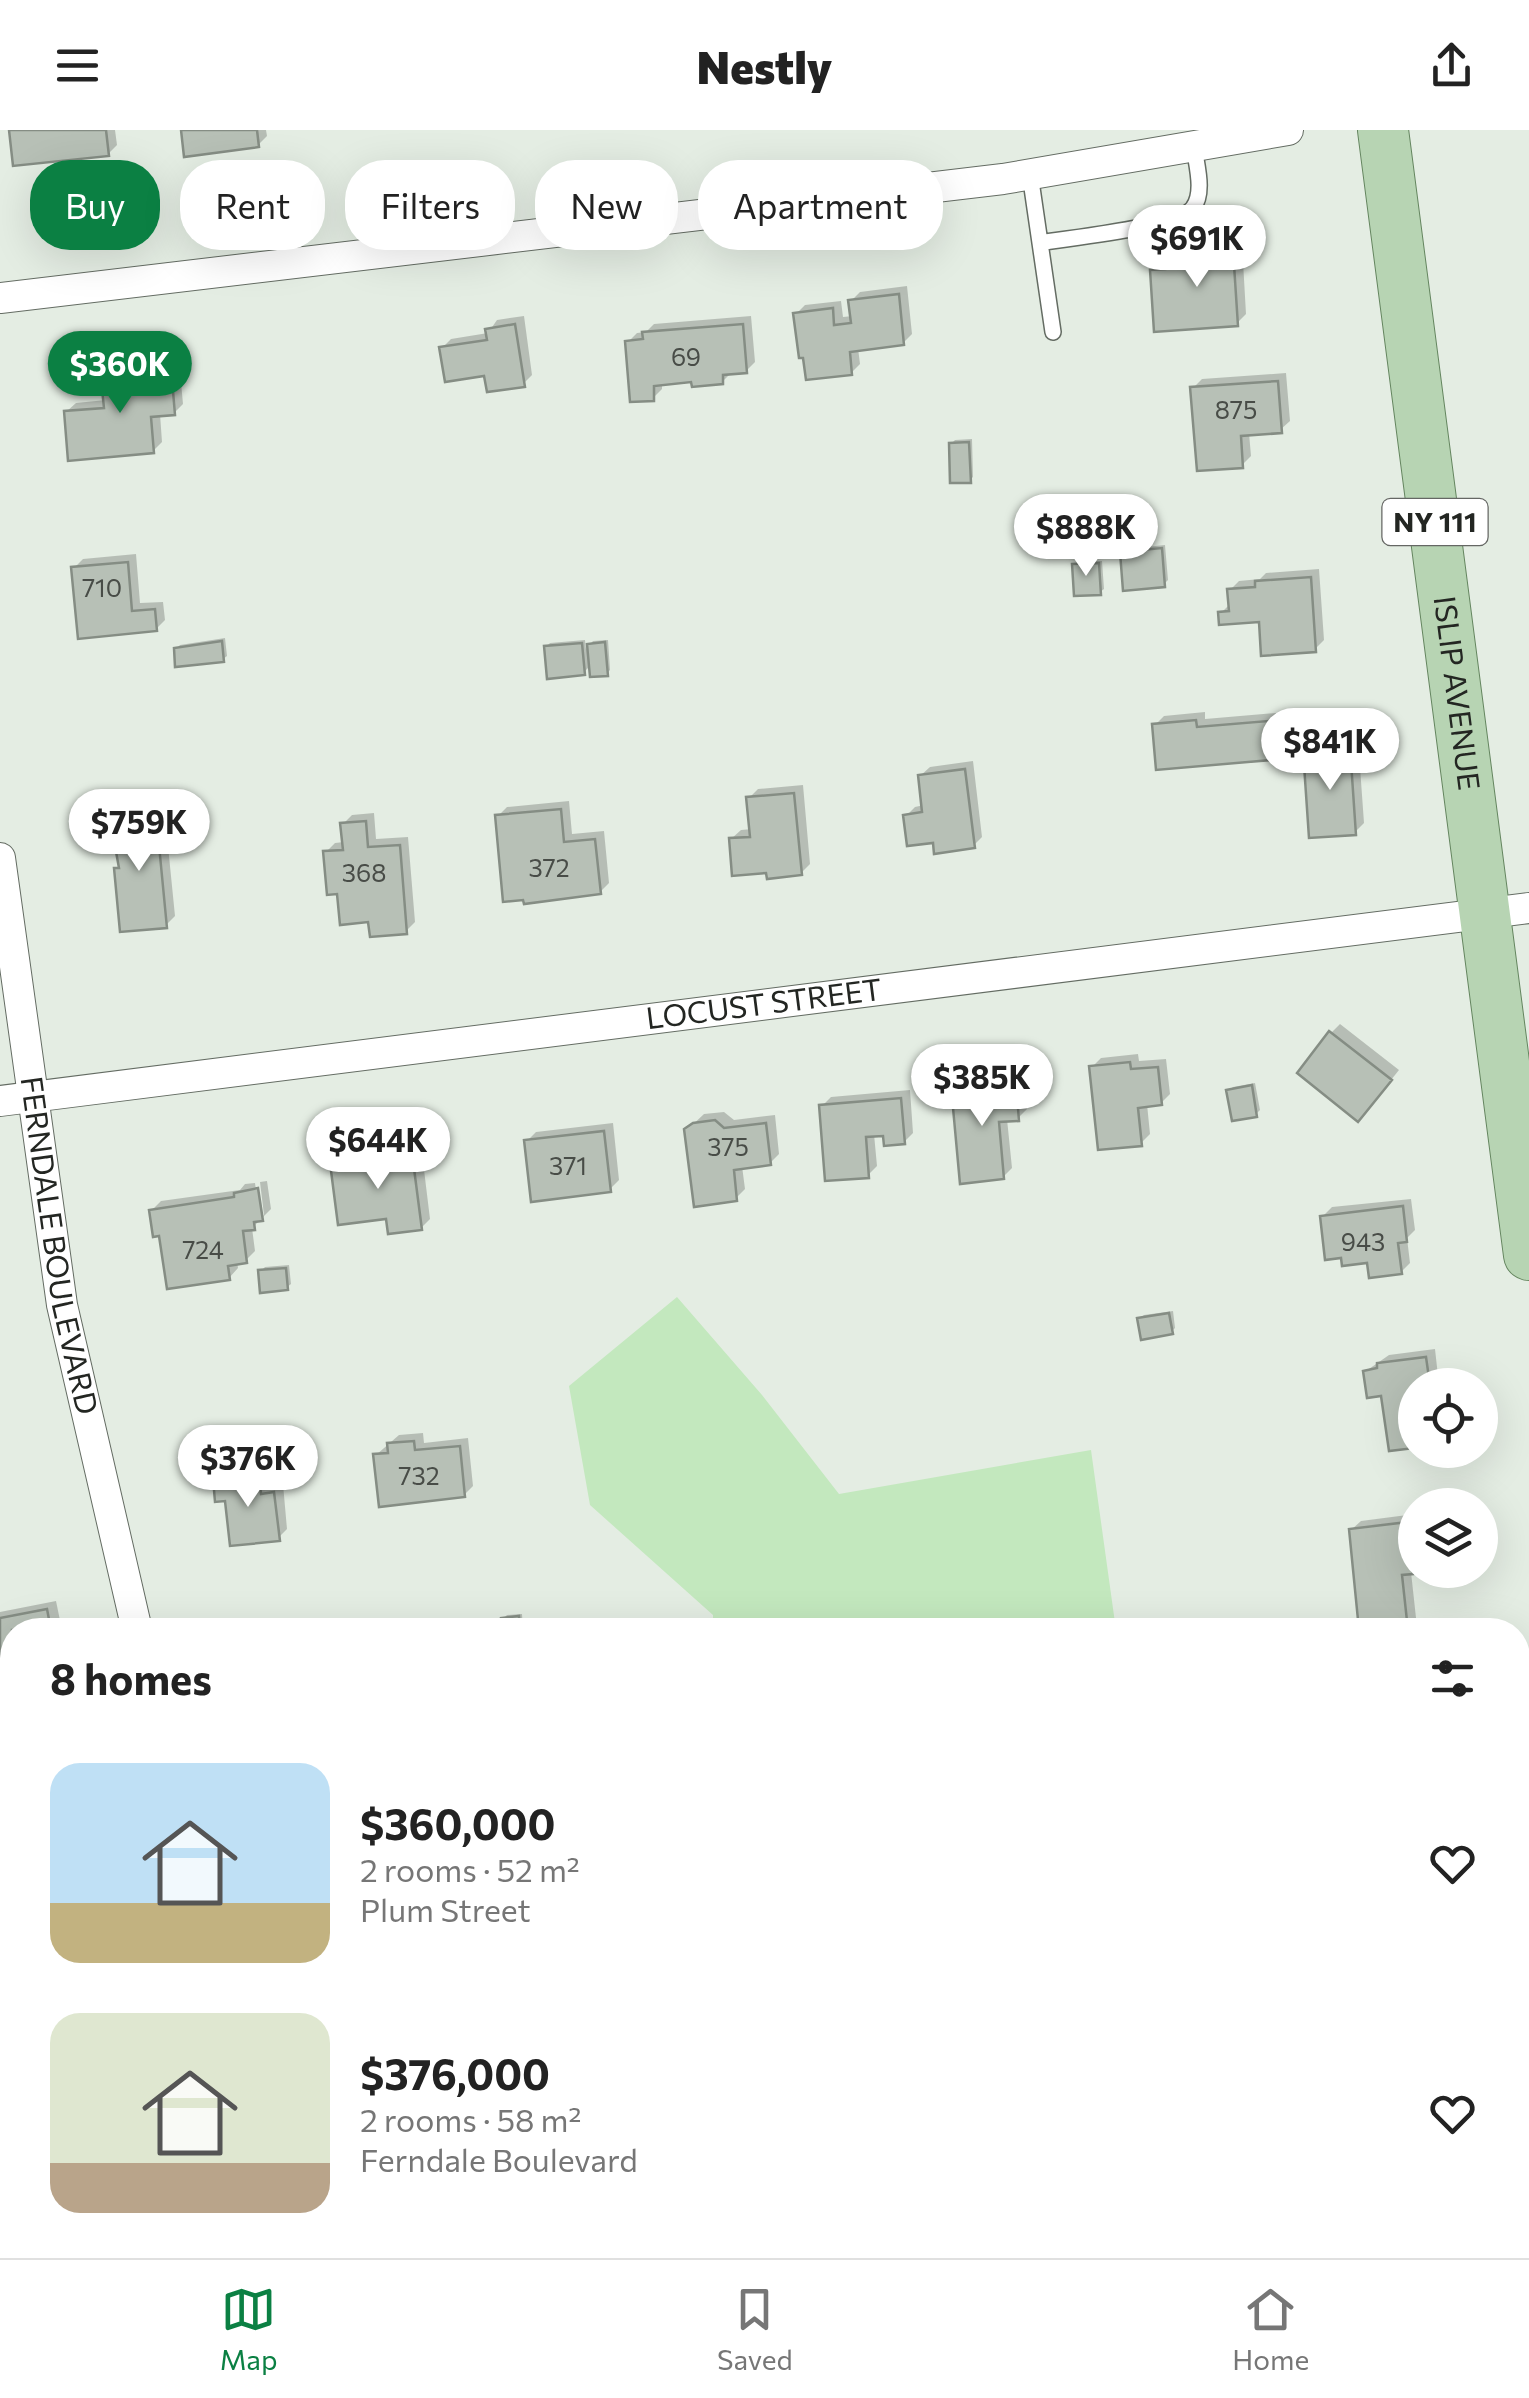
<!DOCTYPE html>
<html lang="en">
<head>
<meta charset="utf-8">
<style>
	:root { --surface:#fff; --page:#f6f6f6; --text:#222; --muted:#767676; --line:#e0e0e0; --accent:#0b8043 }
	body { margin:0; font-family:Commissioner,sans-serif; background:var(--page); color:var(--text); height:100vh; display:flex; flex-direction:column; font-size:38px; white-space:nowrap }
	* { box-sizing:border-box; margin:0 }
	p { font-size:32px; color:var(--muted) }
	.icon { flex:none; width:55px; height:55px; fill:none; stroke:currentColor; stroke-width:2; stroke-linecap:round; stroke-linejoin:round }
	.map { position:relative; flex:1; overflow:hidden }
	.sheet { position:absolute; left:0px; top:1488px; width:1530px; height:642px; display:flex; flex-direction:column; background:var(--surface); border-radius:40px 40px 0 0; box-shadow:0 10px 40px #0002 }
	.sheet>* { flex:none }
	.hud { position:absolute; left:30px; top:30px; width:1000px; height:90px; display:flex; gap:20px }
	.fabs { position:absolute; left:1398px; top:1238px; display:grid; gap:20px }
	.fabs a { display:grid; place-items:center; width:100px; height:100px; border-radius:50%; background:var(--surface); box-shadow:0 10px 40px #0002; font-size:50px }
	.price { position:absolute; translate:-50% -85px; padding:0 22px; border-radius:35px; background:#fff; color:#222; font-size:32px; line-height:65px; filter:drop-shadow(0 2px 5px #0008) }
	.price::after { content:''; position:absolute; left:50%; top:60px; width:30px; height:22px; margin-left:-15px; background:inherit; clip-path:polygon(0 0,100% 0,50% 100%) }
	.price.on { background:var(--accent); color:#fff }
	ul { padding:0; list-style:none }
	li { display:flex; align-items:center; gap:30px; height:250px; padding:0 50px }
	li span { display:grid; place-items:center; flex:none; width:280px; height:200px; border-radius:30px; color:#555 }
	li>.icon { margin-inline-start:auto }
	span .icon { width:120px; height:120px; fill:#fffc; stroke-width:1 }
	li b { font-size:42px }
	h2 { display:flex; justify-content:space-between; align-items:center; height:120px; padding:0 50px; font-size:42px }
	.chip { padding:0 35px; border-radius:40px; background:var(--surface); box-shadow:0 10px 40px #0002; font-size:35px; line-height:90px }
	.chip.on { background:var(--accent); color:#fff }
	header { display:flex; justify-content:space-between; align-items:center; height:130px; padding:0 50px; background:var(--surface); font-size:45px; font-weight:800 }
	.tab-bar { display:flex; justify-content:space-around; align-items:center; height:140px; border-top:2px solid var(--line); background:var(--surface); font-size:28px; color:var(--muted) }
	.tab-bar a { display:grid; justify-items:center; gap:5px }
	.tab-bar .on { color:var(--accent) }
	.map>svg:first-child { display:block }
</style>
</head>
<body>
<header><svg class="icon" aria-label="menu" viewBox="0 0 24 24"><path d="M4 6h16M4 12h16M4 18h16"/></svg>Nestly<svg class="icon" aria-label="share" viewBox="0 0 24 24"><path d="M12 15V3M7 8l5-5 5 5M5 13v7h14v-7"/></svg></header>
<div class="map">
<svg width="1529" height="2128" viewBox="0 0 1529 2128">
	<rect width="100%" height="100%" fill="#e4ede3"/>
	<!-- green -->
	<path fill="#c3e8be" d="M677,1167l85,98 77,99 252,-44 25,180h-403v-15l-123,-110 -21,-119z"/>
	<!-- shadow -->
	<path fill="#0003" d="M12,0h103l2,15 -9,9z
		M183,0h83l1,6 -9,9z
		M1241,96l5,88 -9,9 -85,-52 9,-9 9,-1 6,-6 10,-1 1,6 17,-1 -2,-23 9,-9z
		M907,156l5,48 -9,9 -45,5 2,16 -9,9 -55,-59 9,-9 36,-4 2,16 10,-1 -2,-15 9,-9z
		M524,186l8,59 -9,9 -37,-11 -44,-25 9,-9 37,-6 9,-13z
		M751,186l4,46 -9,9 -14,1 -10,10h-60v7l-9,9 -25,-56 9,-9 9,-1 8,-8z
		M155,228l1,14 24,-1 3,33 -9,9 -14,1 2,28 -9,9 -87,-39 10,-9 30,-3 -3,-29 9,-9z
		M1286,243l4,48 -10,9 -31,3 2,23 -9,9 -49,-77 9,-9z
		M972,309l1,38 -3,3 -19,-36 4,-4z
		M1112,370l2,21 -4,3 -70,-15 4,-4z
		M1165,415l3,35 -4,4 -42,-31 4,-4z
		M136,424l4,49 23,-1 2,18 -9,9 -82,-61 9,-9z
		M1102,431l2,28 -4,3 -26,-27 4,-3z
		M1319,439l5,71 -9,9 -54,-29 -40,-7 10,-10 -1,-13 9,-9 21,-2 6,-6z
		M225,508l2,18 -4,3 -47,-10 4,-4z
		M585,510l1,9 7,-8 15,-1 2,30 -3,3 -16,-8 -8,8 -37,-26 4,-4z
		M1205,582v7l71,-6 3,35 -9,9 -115,-32 9,-9z
		M1358,609l6,84 -9,9 -50,-81 10,-9z
		M973,631l9,76 -9,9 -38,-6 -29,-24 9,-9 9,-2 -4,-29 10,-9z
		M803,655l7,79 -9,9 -32,-2 -38,-32 10,-9 11,-1 -3,-31 9,-9z
		M569,671l3,33 32,-3 5,52 -9,9 -102,-76 9,-9z
		M164,676l11,110 -9,9 -50,-56 4,-4 -8,-45 10,-9z
		M374,683l2,26 32,-2 7,85 -9,9 -35,-11 -31,-29 -14,-39 9,-9 9,-1 -1,-18 9,-9z
		M1340,894l59,46 -32,40 -36,-77z
		M1138,924l1,7 27,-2 4,35 -9,9 -14,1 3,30 -9,9 -49,-76 9,-9z
		M993,945v3l31,-2 3,33 -9,9 -11,1 5,49 -9,9 -50,-90 9,-9z
		M1255,953l5,27 -4,4 -27,-23 4,-4z
		M910,960l3,43 -9,9 -19,-9 -11,1 3,32 -9,9 -46,-69 9,-9z
		M724,982l10,8 41,-5 4,39 -9,9 -28,3 3,23 -9,9 -49,-68 17,-16z
		M613,993l6,57 -9,9 -83,-48 9,-9z
		M421,1015l9,74 -9,9 -33,-12 -55,-52 9,-9z
		M267,1051l4,28 -19,19 3,23 -9,9 -9,2 1,6 -9,10 -68,-45 -9,-23 9,-9 79,-11 5,-6 10,-1 5,36 4,-4 -4,-33z
		M1411,1069l4,31 -8,8 3,25 -9,9 -31,-12 -48,-43 10,-10z
		M289,1135l2,19 -4,3 -26,-16 4,-4z
		M1173,1181l2,17 -4,4 -31,-14 4,-3z
		M1435,1219l4,36h-24v60l-31,-52 -18,-22 23,-16z
		M423,1303l1,10 44,-5 5,48 -9,9 -88,-40 23,-20z
		M268,1336l1,20 14,-2 4,45 -9,9 -50,-39 -13,-20 9,-9z
		M1415,1384v55l-4,3 6,55 -3,3h-52l-11,-100 10,-9z
		M56,1471l6,29h-50v32l-12,2v-52z
		M522,1484l1,16h-19l-1,-11 4,-4z
		M481,1492v8h-37l4,-6z
		M12,1603v95l-3,1 -9,-41v-52z
		M12,1788v49l-10,2 -2,-47z
		M1528,2080l1,48h-62l-4,-10h55v-34z
		M598,2118h31l4,10h-46z
		M803,2118h45l2,6 -4,4h-20l-2,-7 -19,5z"/>
	<!-- building -->
	<path fill="#b7c0b6" stroke="#858d84" stroke-width="2.5" d="M9,0h97l3,26 -96,10z
		M181,0h76l2,17 -75,10z
		M1232,104l6,92 -84,6 -4,-62 15,-1 -1,-6 14,-1 1,6 23,-2 -2,-31z
		M899,164l5,51 -54,7 2,23 -46,5 -3,-22h-4l-6,-45 40,-5 1,17 17,-2 -3,-23z
		M515,194l10,63 -38,5 -3,-16 -39,6 -6,-35 48,-7 -2,-11z
		M743,194l4,49 -24,2v9l-31,3 -1,-5 -37,4v15l-24,1 -5,-61 18,-2 -1,-7z
		M147,236l1,14 24,-1 3,36 -24,2 3,36 -86,8 -4,-50 40,-3 -4,-38z
		M1278,251l4,52 -41,3 2,32 -46,3 -7,-84z
		M969,312l2,41h-21l-1,-40z
		M1109,372l2,25 -72,6 -2,-25z
		M1162,418l3,39 -42,4 -3,-39z
		M128,432l4,49 23,-2 2,22 -79,8 -7,-72z
		M1099,433l2,32 -27,1 -2,-32z
		M1311,447l5,75 -55,4 -2,-34 -40,3 -1,-13 11,-1 -2,-22 28,-2v-6z
		M222,511l2,21 -49,5 -1,-19z
		M605,512l3,34 -18,1 -3,-33z
		M582,513l3,32 -38,4 -3,-33z
		M1196,590l1,7 71,-6 3,39 -115,10 -4,-46z
		M1350,617l6,88 -47,3 -6,-88z
		M965,639l10,79 -41,6 -1,-11 -26,3 -4,-31 19,-3 -4,-37z
		M794,663l8,82 -35,4 -1,-6 -34,3 -3,-38 21,-1 -4,-40z
		M561,679l3,33 31,-3 6,55 -77,10 -1,-4 -20,2 -8,-87z
		M156,684l11,114 -47,4 -6,-64h5l-9,-49z
		M366,691l2,26 32,-2 7,89 -37,3 -2,-15 -28,3 -3,-31 -10,1 -4,-44 20,-1 -3,-27z
		M1329,901l63,49 -34,42 -61,-49z
		M1130,932l1,7 27,-2 4,38 -24,3 4,38 -44,4 -9,-84z
		M984,953l1,3 31,-3 3,38 -20,1 5,57 -44,5 -9,-98z
		M1252,955l5,32 -25,4 -6,-31z
		M901,968l4,46 -21,2 -1,-10 -17,1 3,41 -44,3 -6,-76z
		M715,990l9,8 42,-5 5,42 -37,5 3,31 -43,6 -10,-78 9,-6z
		M604,1001l7,61 -80,10 -7,-62z
		M412,1023l10,77 -34,4 -2,-15 -48,6 -8,-62z
		M258,1058l5,33 -9,1 1,8 -12,1 4,32 -19,3 2,14 -63,9 -8,-53 -6,1 -4,-27 85,-13v-4z
		M1403,1076l4,36 -9,1 4,31 -33,4 -2,-15 -25,3 -1,-8 -16,2 -5,-44z
		M286,1138l2,22 -28,3 -2,-23z
		M1169,1183l4,21 -32,6 -4,-22z
		M1426,1227l4,28h-15v63l-26,3 -8,-55 -14,2 -4,-27 14,-3v-5z
		M414,1311l1,9 45,-4 5,51 -86,10 -6,-53 15,-1 -1,-10z
		M259,1344l2,20 13,-2 6,49 -50,5 -5,-45 -10,1 -2,-24z
		M1408,1392l5,52 -11,1 6,55h-49l-10,-101z
		M47,1479l4,21h-39v34l-12,3v-49z
		M519,1486l1,14h-18l-1,-12z
		M478,1494v6h-37v-3z
		M12,1609v92l-5,1 -7,-33v-57z
		M12,1793v46l-12,3v-45z
		M1518,2088l11,28v12h-65l-3,-10h57z
		M595,2118h23l3,10h-37l13,-5z
		M800,2118h54l1,1 -16,3 1,6h-17l-1,-4 -19,4z"/>
	<g fill="none" stroke-linecap="round" stroke-linejoin="round">
		<defs>
			<path id="lane" d="M1030,44l23,158
				M1040,113c28,-5 138,-16 153,-35 12,-16 3,-44 1,-62"/>
			<g id="street">
				<path d="M0,168l1003,-119 285,-49"/>
				<path id="s1" d="M0,728l62,447 75,325"/>
				<path id="s2" d="M0,971l1529,-193"/>
				<path d="M1518,1830l11,-2"/>
				<path d="M281,2118l2,10"/>
				<path d="M165,2128l49,-10"/>
			</g>
			<g id="primary">
				<path id="s3" d="M1383,0l146,1125"/>
			</g>
		</defs>
		<!-- lane casing -->
		<use href="#lane" stroke="#646c63" stroke-width="18"/>
		<!-- street casing -->
		<use href="#street" stroke="#646c63" stroke-width="32"/>
		<!-- primary casing -->
		<use href="#primary" stroke="#64855f" stroke-width="52"/>
		<!-- lane -->
		<use href="#lane" stroke="#fff" stroke-width="15"/>
		<!-- street -->
		<use href="#street" stroke="#fff" stroke-width="30"/>
		<!-- primary -->
		<use href="#primary" stroke="#b7d4b3" stroke-width="50"/>
	</g>
	<g text-anchor="middle" stroke-width="9" stroke-linejoin="round" paint-order="stroke">
		<!-- number labels -->
		<g font-size="25" fill="#484c47">
			<text x="686" y="236">69</text>
			<text x="1236" y="289">875</text>
			<text x="102" y="467">710</text>
			<text x="549" y="747">372</text>
			<text x="364" y="752">368</text>
			<text x="728" y="1026">375</text>
			<text x="568" y="1045">371</text>
			<text x="1363" y="1121">943</text>
			<text x="203" y="1129">724</text>
			<text x="419" y="1355">732</text>
		</g>
		<!-- shield labels -->
		<rect fill="#fff" stroke="#656764" stroke-width="2.5" x="1382.5" y="369" width="105" height="46" rx="8"/>
		<g font-size="28" font-weight="bold" fill="#232622">
			<text x="1435" y="402">NY 111</text>
		</g>
		<!-- street labels -->
		<g font-size="30" fill="#232622" stroke="#fff">
			<text dy="10" stroke="none"><textPath href="#s3" startOffset="568">ISLIP AVENUE</textPath></text>
			<text dy="10" stroke="none"><textPath href="#s2" startOffset="770">LOCUST STREET</textPath></text>
			<text dy="10" stroke="none"><textPath href="#s1" startOffset="392">FERNDALE BOULEVARD</textPath></text>
		</g>
	</g>
</svg>
<div class="fabs">
<a><svg class="icon" aria-label="locate" viewBox="0 0 24 24"><circle cx="12" cy="12" r="6"/><path d="M12 2v4M12 18v4M2 12h4M18 12h4"/></svg></a>
<a><svg class="icon" aria-label="layers" viewBox="0 0 24 24"><path d="M12 4l9 5-9 5-9-5zM3 14l9 5 9-5"/></svg></a>
</div>
<b class="price" style="left:1197px;top:160px">$691K</b>
<b class="price on" style="left:120px;top:286px">$360K</b>
<b class="price" style="left:1086px;top:449px">$888K</b>
<b class="price" style="left:1330px;top:663px">$841K</b>
<b class="price" style="left:139px;top:744px">$759K</b>
<b class="price" style="left:982px;top:999px">$385K</b>
<b class="price" style="left:378px;top:1062px">$644K</b>
<b class="price" style="left:248px;top:1380px">$376K</b>
<div class="hud">
<a class="chip on">Buy</a>
<a class="chip">Rent</a>
<a class="chip">Filters</a>
<a class="chip">New</a>
<a class="chip">Apartment</a>
</div>
<section class="sheet">
<h2>8 homes<svg class="icon" aria-label="filters" viewBox="0 0 24 24"><path d="M4 7h16M4 17h16"/><circle cx="9" cy="7" r="2"/><circle cx="15" cy="17" r="2"/></svg></h2>
<ul>
<li><span style="background:linear-gradient(#bfe0f5 70%,#c2b280 0)"><svg class="icon" aria-label="home" viewBox="0 0 24 24"><path d="M3 11l9-7 9 7M6 9v11h12V9"/></svg></span><div><b>$360,000</b><p>2 rooms · 52 m²</p><p>Plum Street</p></div><svg class="icon" aria-label="heart" viewBox="0 0 24 24"><path d="M12 20l-8-8c-3-5 5-10 8-4 3-6 11-1 8 4z"/></svg></li>
<li><span style="background:linear-gradient(#dfe7d0 75%,#b9a48a 0)"><svg class="icon" aria-label="home" viewBox="0 0 24 24"><path d="M3 11l9-7 9 7M6 9v11h12V9"/></svg></span><div><b>$376,000</b><p>2 rooms · 58 m²</p><p>Ferndale Boulevard</p></div><svg class="icon" aria-label="heart" viewBox="0 0 24 24"><path d="M12 20l-8-8c-3-5 5-10 8-4 3-6 11-1 8 4z"/></svg></li>
</ul>
</section>
</div>
<nav class="tab-bar">
<a class="on"><svg class="icon" aria-label="map" viewBox="0 0 24 24"><path d="M3 6l6-2 6 2 6-2v14l-6 2-6-2-6 2zM9 4v14M15 6v14"/></svg>Map</a>
<a><svg class="icon" aria-label="saved" viewBox="0 0 24 24"><path d="M7 4h10v16l-5-4-5 4z"/></svg>Saved</a>
<a><svg class="icon" aria-label="home" viewBox="0 0 24 24"><path d="M3 11l9-7 9 7M6 9v11h12V9"/></svg>Home</a>
</nav>
</body>
</html>
